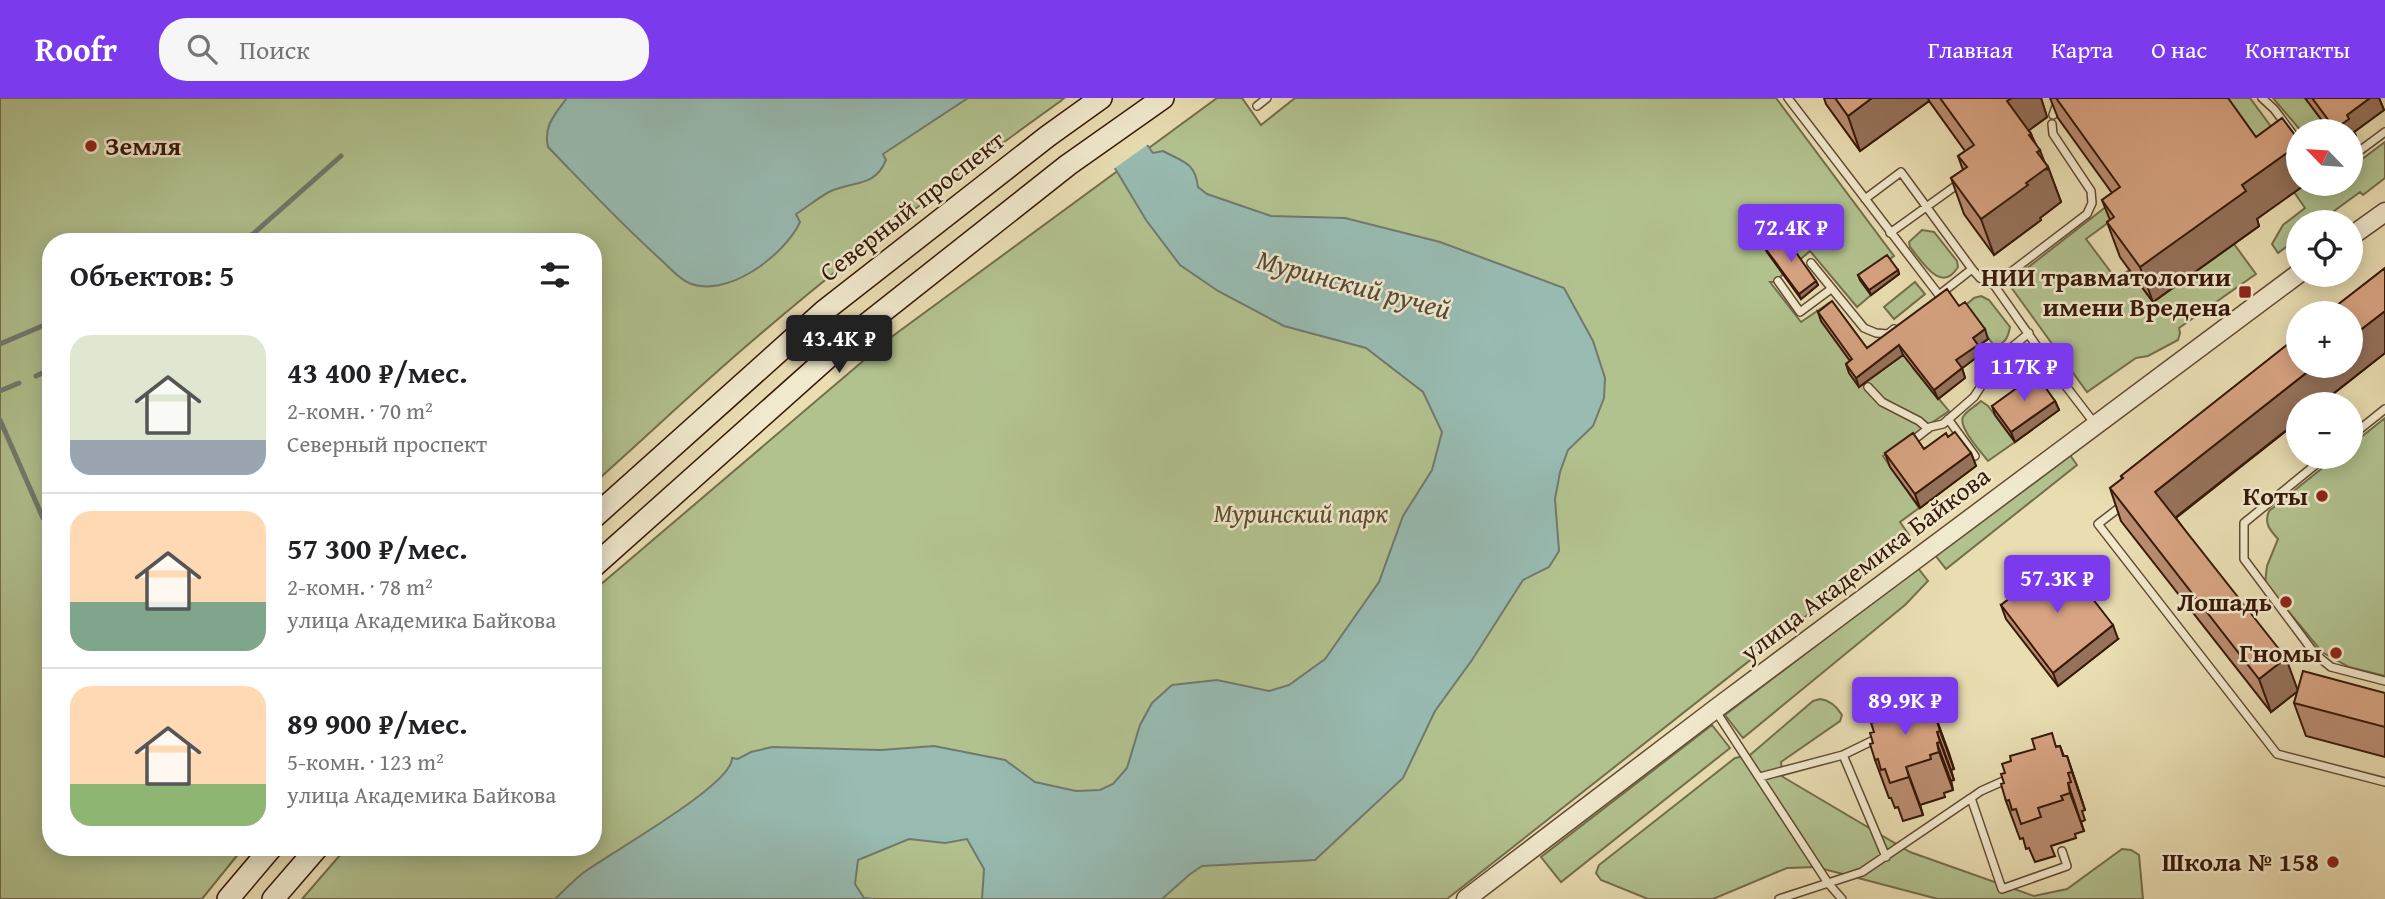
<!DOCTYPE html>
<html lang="ru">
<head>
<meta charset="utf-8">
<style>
	:root { --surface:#fff; --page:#f6f6f6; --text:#202124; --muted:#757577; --line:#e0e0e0; --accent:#7c3aed }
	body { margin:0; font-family:"Gentium Book Plus",serif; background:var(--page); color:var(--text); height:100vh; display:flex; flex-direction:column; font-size:26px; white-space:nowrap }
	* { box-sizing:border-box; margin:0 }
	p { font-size:23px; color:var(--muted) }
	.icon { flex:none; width:38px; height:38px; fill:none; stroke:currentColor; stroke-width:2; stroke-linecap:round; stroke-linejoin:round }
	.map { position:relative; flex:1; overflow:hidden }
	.details { position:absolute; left:42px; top:135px; width:560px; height:623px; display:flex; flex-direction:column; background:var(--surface); border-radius:28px; box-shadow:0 4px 18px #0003 }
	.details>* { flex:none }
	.needle { width:46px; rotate:295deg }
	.buttons { position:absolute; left:2286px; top:21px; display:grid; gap:14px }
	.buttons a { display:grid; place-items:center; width:77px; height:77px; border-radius:50%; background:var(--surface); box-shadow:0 4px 18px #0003; font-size:35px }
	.price { position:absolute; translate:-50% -60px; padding:0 16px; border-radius:7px; background:var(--accent); color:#fff; font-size:23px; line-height:46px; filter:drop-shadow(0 2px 4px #0008) }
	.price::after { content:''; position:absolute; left:50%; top:42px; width:21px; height:16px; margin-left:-10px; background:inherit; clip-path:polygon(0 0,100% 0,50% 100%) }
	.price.active { background:#222; color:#fff }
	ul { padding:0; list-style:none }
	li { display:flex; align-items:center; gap:21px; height:175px; padding:0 28px }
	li+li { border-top:2px solid var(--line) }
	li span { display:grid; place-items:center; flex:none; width:196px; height:140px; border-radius:21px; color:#555 }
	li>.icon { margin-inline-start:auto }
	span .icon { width:84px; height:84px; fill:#fffc; stroke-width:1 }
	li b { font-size:30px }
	h2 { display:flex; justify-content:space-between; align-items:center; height:84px; padding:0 28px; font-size:30px }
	header { display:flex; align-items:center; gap:42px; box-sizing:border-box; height:98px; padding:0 35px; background:var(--accent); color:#fff }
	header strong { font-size:33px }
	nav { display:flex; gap:38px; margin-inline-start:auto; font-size:24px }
	.search { width:490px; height:63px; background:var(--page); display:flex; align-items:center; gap:18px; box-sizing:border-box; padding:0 24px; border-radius:28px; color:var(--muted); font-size:26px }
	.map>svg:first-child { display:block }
</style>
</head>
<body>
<header>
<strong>Roofr</strong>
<div class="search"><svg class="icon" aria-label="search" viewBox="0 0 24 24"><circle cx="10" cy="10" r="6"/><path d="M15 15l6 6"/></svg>Поиск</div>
<nav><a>Главная</a><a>Карта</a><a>О нас</a><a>Контакты</a></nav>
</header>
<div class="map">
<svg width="2385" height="801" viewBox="0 0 2385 801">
	<rect width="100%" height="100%" fill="#e9ddb2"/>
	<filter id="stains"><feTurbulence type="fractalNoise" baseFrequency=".00286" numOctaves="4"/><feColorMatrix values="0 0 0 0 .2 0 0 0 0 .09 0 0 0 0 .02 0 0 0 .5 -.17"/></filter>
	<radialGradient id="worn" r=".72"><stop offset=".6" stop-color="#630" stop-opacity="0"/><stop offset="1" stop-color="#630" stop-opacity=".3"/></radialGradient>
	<!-- green -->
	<path fill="#b2c28f" stroke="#746e4c" stroke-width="2" d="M0,0h1065c-108,77 -214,158 -314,244 -54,46 -105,95 -158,142v-242h-542v605h193l-42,52h-202z
		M1217,0h25l19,27 34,-27h481l118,158 -34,24 11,15 -14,12 -47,-56 -36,31h-4l31,40 28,-19 7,7 19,59 52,-18 6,17 36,43 -66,45 36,52 -19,14 9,13 -462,364h-1145l45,-52h246v-256l297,-253z
		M2214,0h36l42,57 -23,18z
		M2273,0h32l25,33h-29z
		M2385,44v36l-22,17 -3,-3 -41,30h-21v16l-20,15 -6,-9 11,-19 22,-17 -11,-16 12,-8h13l4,4h8l3,-4h16v-16z
		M2116,101l8,12 -38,28 30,40 13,-9 24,32 81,-58 22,30 -77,54 1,5 -2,7 -30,16 -12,2 -49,34 -79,-109z
		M1922,132l12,2 23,29 1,6c-17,28 -36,-6 -48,-20l-1,-5z
		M1915,184l10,12 -31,25 -10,-12z
		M1981,198l8,4 21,27c-2,11 -5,16 -15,20l-26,-36 -2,-7 7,-6z
		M2026,254l22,25 -17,12 -17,-24v-7l5,-5z
		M1981,303l7,5 27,36 -27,19c-7,-9 -30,-34 -25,-44 3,-6 13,-11 18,-16z
		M2385,320v258l-36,-9 -27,-15 -57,-69 2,-17 11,-27c-9,-10 -14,-16 -9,-28l67,-54h14v-11z
		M2070,357l7,10 -131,104 -11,-14z
		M1918,470l10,13 -23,24 -162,133 -18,-23z
		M1820,601c9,1 17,8 22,16l-2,6 -59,41 2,15 127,75 124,44 33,-7 55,-40 9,1 8,5 4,44h-205l-122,-32 -29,1 -74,31h-65l-47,-19 -5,-7 3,-8 136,-107 15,-3 63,-54z
		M1712,627l18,23 -169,134 -20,-25z"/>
	<!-- water -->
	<path fill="#98bbb2" stroke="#717a6e" stroke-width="2" d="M567,0h401l-85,56 3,6c-12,29 -34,20 -57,32 -11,6 -22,15 -33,22l4,8c-15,33 -75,79 -113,60 -10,-5 -20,-17 -29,-25 -38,-34 -74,-73 -110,-110 -5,-21 7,-33 19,-49z
		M1064,0h49l40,55 10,-2c20,11 32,11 35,36l9,7 64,22 74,2 95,24 124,46 29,53 12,37 -1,20 -11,28 -25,24 -8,22 -5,27 4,52 -10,16 -26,13 -51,80 -37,51 -32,67 -88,82 -113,6 -13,9 -27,24h-180l2,-30 -17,-30 -22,4 -36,-4 -51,21 -3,24 9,14 9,1h-318c9,-9 18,-18 28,-26 25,-19 150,-88 149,-115l6,1 13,-7 21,-5 109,3 53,-4 71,14 30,22 41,9 24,-1 13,-6 14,-16 13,-43 12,-22 20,-18 45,-5 52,11 20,-6 36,-26 54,-77 24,-66 29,-46 10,-38 -19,-40 -57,-44 -82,-22 -66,-35 -38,-26 -34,-45 -30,-50z"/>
	<!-- pier -->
	<path fill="#e9ddb2" d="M1066,0h51l33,45 -38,27 -50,-69z"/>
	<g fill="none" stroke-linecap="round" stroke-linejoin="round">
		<!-- stream -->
		<path stroke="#717a6e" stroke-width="5" d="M236,144l17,-8 88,-78
			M0,246l47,-20
			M36,278l15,-7
			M0,293l19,-8
			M0,322l43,98"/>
		<defs>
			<path id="service" d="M1788,0l151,197 33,-26 8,9 14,7 61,87 40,52
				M2262,0l12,11 24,32
				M1257,8l10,-8
				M2053,17l6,-17
				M2350,60l35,-26
				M1865,101l36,-27 71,97
				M1890,135l71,-51
				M1811,165l53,65 12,5 12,1 6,-5
				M1778,183l22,31 31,-23
				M1994,187l93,-71 5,-11 -1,-12 -38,-57 -1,-10
				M1868,289l14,15 37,19 9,8
				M1948,321l27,37
				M2350,339l35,-28
				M1911,344l19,-15 13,-3 31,-27 26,-40 29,-24
				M2325,359l-81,66v36l71,95 16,13 54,14
				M2124,406l-26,20 179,230 108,28
				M1715,612l113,173 14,16
				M1843,657l37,-18
				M1760,679l83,-22 43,102
				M2010,680l-29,13 -10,7 31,91 65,-23 -5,-15
				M1779,801l83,-27 109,-74"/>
			<path id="tertiary" d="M2350,139l35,-25
				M1466,801l248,-189 584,-436"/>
			<path id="secondary" d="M593,420l231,-207 224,-175 53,-38
				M593,469l260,-232 215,-170 95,-67
				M228,801l44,-52
				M273,801l45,-52"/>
		</defs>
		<!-- service casing -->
		<use href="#service" stroke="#644a32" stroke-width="10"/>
		<!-- tertiary casing -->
		<use href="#tertiary" stroke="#644a32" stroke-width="21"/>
		<!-- secondary casing -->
		<use href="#secondary" stroke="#371908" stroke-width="24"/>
		<!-- service -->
		<use href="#service" stroke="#f1e9cd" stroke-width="7"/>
		<!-- tertiary -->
		<use href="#tertiary" stroke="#f1e9cd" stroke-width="18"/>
		<!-- secondary -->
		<use href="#secondary" stroke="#f1e9cd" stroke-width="21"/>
	</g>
	<!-- wall -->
	<path fill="#b98c70" stroke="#371908" stroke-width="2" d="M1824,0h217l6,19 -18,13 15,31 4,6 13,35 -21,16 1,2 -47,35 -30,-41 -13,-36 12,-8 -5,-14 7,-5 -36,-50 -69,50 -34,-47z
		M2050,0h6l201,121 2,7 -106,76 -33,-45 -13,-35 3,-2 -8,-20 10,-7 -54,-75z
		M2305,0h74l5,12 -30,22 2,4 -6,5v-10h-20z
		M1765,150l51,33 2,4 -17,14 -34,-47z
		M2385,170v85l-209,165 122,173 87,2v64l-79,-21 -12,-33 4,-12 -27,21 -150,-191 -11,-33 12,-9 -1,-3z
		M1898,172l1,4 -28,21 -11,-15 -2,-5z
		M1959,208l29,33 -10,7 3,8 -19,14 3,10 -27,21 -35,-44 -44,32 -10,-14 -3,-9 4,-3 -29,-40 -3,-9 49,36z
		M2055,303l4,9 -44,32 -20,-27 -3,-9z
		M1948,339l23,16 5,13 -56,42 -30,-41 -5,-14 39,-4z
		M2001,507l117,34 -60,47 -52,-67z
		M1929,607l4,10h2l19,54 -3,1 3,10 -3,1 2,9 -9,3 1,4 -25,8 3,10 -20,6 -5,-14 -3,1 -4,-10h-2l-14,-38 -2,-17 53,-37z
		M2060,648l4,10h3l18,54 -3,1 3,9 -4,2 3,9 -9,3 1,4 -25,8 4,10 -20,6 -6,-14 -3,1 -3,-11 -3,1 -14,-38 -2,-18 1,-10 6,-12 24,-12z"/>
	<!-- shaded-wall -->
	<path fill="#96725b" stroke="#371908" stroke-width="2" d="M1872,0h56l1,3 -69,50 -12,-35z
		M2007,0h34l6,19 -27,20 -13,-36z
		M2370,0h9l5,12 -30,22 2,4 -6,5v-10h-14l-1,-2 12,-14z
		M2031,36l7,18 2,-2 7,19 1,-2 13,35 -21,16 1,2 -47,35 -13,-36 45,-36 3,-48z
		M2298,47v39h8l-49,35 2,7 -106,76 -13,-35 102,-82z
		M1898,172l1,4 -28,21 -2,-5z
		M1816,183l2,4 -17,14 -2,-5z
		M2385,213v42l-65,51h-22v17l-131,103 -12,-32 160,-126h35v-28z
		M1985,231l3,10 -10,7 3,8 -21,16 -4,-10 17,-22z
		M1899,247l4,10 -44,32 -3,-9z
		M1962,270l3,10 -27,21 -4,-9z
		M2055,303l4,9 -44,32 -4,-10z
		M1971,355l5,13 -56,42 -5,-14z
		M2113,527l5,14 -60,47 -5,-13z
		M2286,560l12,33 -27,21 -12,-33z
		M1935,617l14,38 5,16 -14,-38z
		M1937,634l14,38 3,10 -14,-38z
		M1937,645l14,38 2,9 -14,-38z
		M2067,658l13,38 5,16 -13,-38z
		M1906,669l14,38 3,10 -14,-38z
		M2068,685l16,48 -14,-38z"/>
	<!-- building -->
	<path fill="#d7a382" stroke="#371908" stroke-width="2" d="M1835,0h37l-24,18z
		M1940,0h72l-5,3 24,33 -2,1 11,15 -3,2 11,15 -22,16 2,2 -47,34 -30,-41 16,-11 -9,-11 16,-11z
		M2056,0h172l28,39 26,-19 16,21v6l-56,40 4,6 -106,76 -33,-45 7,-5 -12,-17 18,-13z
		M2312,0h58l-23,17 2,4 -14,10z
		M1783,136l33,47 -17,13 -34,-46z
		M1887,157l11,15 -29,20 -11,-15z
		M2385,170v43l-35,27v-25h-23z
		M1947,191l12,17 6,-4 20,27 -12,9 5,7 -22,15 6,8 -28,22 -35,-45 -43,33 -10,-14 6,-5 -34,-47 14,-11 35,47z
		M2298,238v30h17l-160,126 131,166 -27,21 -149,-191 13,-10 -2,-2z
		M2036,276l19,27 -44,31 -19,-26z
		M1955,334l16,21 -56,41 -30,-41 28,-20 11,16 22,-16 2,4z
		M2061,460l52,67 -60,48 -52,-68z
		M2303,573l82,22v34l-91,-24z
		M1921,594l4,14 4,-1 3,11 3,-1 5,16 -3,1 3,10 -3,1 2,9 -9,3 1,4 -25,8 3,10 -19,6 -5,-14 -4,1 -3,-11 -3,1 -5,-16 3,-1 -3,-10 4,-1 -3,-9 9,-3 -1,-4 25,-8 -3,-10z
		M2052,635l4,14 4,-1 3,10h4l5,16 -4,1 3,9 -3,1 2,10 -9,3 2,4 -25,8 3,9 -20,7 -5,-15 -4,1 -3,-10 -3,1 -5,-17 3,-1 -3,-9 4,-1 -3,-9 9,-3 -1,-5 25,-7 -3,-10z"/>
	<!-- markers -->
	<g fill="#8f2418" stroke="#f1e9cd" stroke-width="2.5">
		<circle cx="91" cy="48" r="7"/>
		<rect x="2238" y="187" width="14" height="14" rx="3.5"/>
		<circle cx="2322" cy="398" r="7"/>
		<circle cx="2286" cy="504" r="7"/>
		<circle cx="2336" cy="555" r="7"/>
		<circle cx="2333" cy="764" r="7"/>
	</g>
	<g text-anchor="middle" stroke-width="5" stroke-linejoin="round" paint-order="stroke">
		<!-- poi labels -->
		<g font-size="26" font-weight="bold" fill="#371908" stroke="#f1e9cd" text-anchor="end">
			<text x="105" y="57" text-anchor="start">Земля</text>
			<text x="2231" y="188">НИИ травматологии<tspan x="2231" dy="30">имени Вредена</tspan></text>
			<text x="2308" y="407">Коты</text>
			<text x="2272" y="513">Лошадь</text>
			<text x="2322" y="564">Гномы</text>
			<text x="2319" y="773">Школа № 158</text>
		</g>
		<!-- street labels -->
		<g font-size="26" fill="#371908" stroke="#f1e9cd">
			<text transform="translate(912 108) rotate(-38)" y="9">Северный проспект</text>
			<text transform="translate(1865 466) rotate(-37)" y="9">улица Академика Байкова</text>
		</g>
		<!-- park labels -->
		<g font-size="26" font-style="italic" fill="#5c4c30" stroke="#f1e9cd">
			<text x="1301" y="424">Муринский парк</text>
		</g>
		<!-- water labels -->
		<g font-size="28" font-style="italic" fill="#544a3b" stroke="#f1e9cd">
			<text transform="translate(1354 186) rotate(15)" y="10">Муринский ручей</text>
		</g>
	</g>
	<rect width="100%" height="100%" filter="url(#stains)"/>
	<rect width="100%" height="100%" fill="url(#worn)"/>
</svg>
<div class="buttons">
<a><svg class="needle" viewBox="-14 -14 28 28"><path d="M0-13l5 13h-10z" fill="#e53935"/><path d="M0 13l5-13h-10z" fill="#757577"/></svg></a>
<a><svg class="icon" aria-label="locate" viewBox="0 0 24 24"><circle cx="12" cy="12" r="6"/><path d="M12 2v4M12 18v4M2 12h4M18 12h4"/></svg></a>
<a>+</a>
<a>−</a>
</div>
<b class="price" style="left:1791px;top:166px">72.4K ₽</b>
<b class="price active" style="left:839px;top:277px">43.4K ₽</b>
<b class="price" style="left:2024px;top:305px">117K ₽</b>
<b class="price" style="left:2057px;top:517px">57.3K ₽</b>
<b class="price" style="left:1905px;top:639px">89.9K ₽</b>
<section class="details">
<h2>Объектов: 5<svg class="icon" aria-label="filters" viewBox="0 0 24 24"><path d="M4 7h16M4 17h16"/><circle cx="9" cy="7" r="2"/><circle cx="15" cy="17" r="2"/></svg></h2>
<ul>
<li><span style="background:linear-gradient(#dfe7d0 75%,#9aa5b1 0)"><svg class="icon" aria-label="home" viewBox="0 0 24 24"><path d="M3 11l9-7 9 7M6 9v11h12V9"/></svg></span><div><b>43 400 ₽/мес.</b><p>2-комн. · 70 m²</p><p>Северный проспект</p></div></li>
<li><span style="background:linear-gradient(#ffd9b3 65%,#7fa58c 0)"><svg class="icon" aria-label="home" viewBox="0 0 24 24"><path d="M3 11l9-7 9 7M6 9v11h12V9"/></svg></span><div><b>57 300 ₽/мес.</b><p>2-комн. · 78 m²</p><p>улица Академика Байкова</p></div></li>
<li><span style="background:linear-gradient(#ffd9b3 70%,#8fb573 0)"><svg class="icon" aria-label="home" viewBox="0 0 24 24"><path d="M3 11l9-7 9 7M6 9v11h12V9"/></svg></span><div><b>89 900 ₽/мес.</b><p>5-комн. · 123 m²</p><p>улица Академика Байкова</p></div></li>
</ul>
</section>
</div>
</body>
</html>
